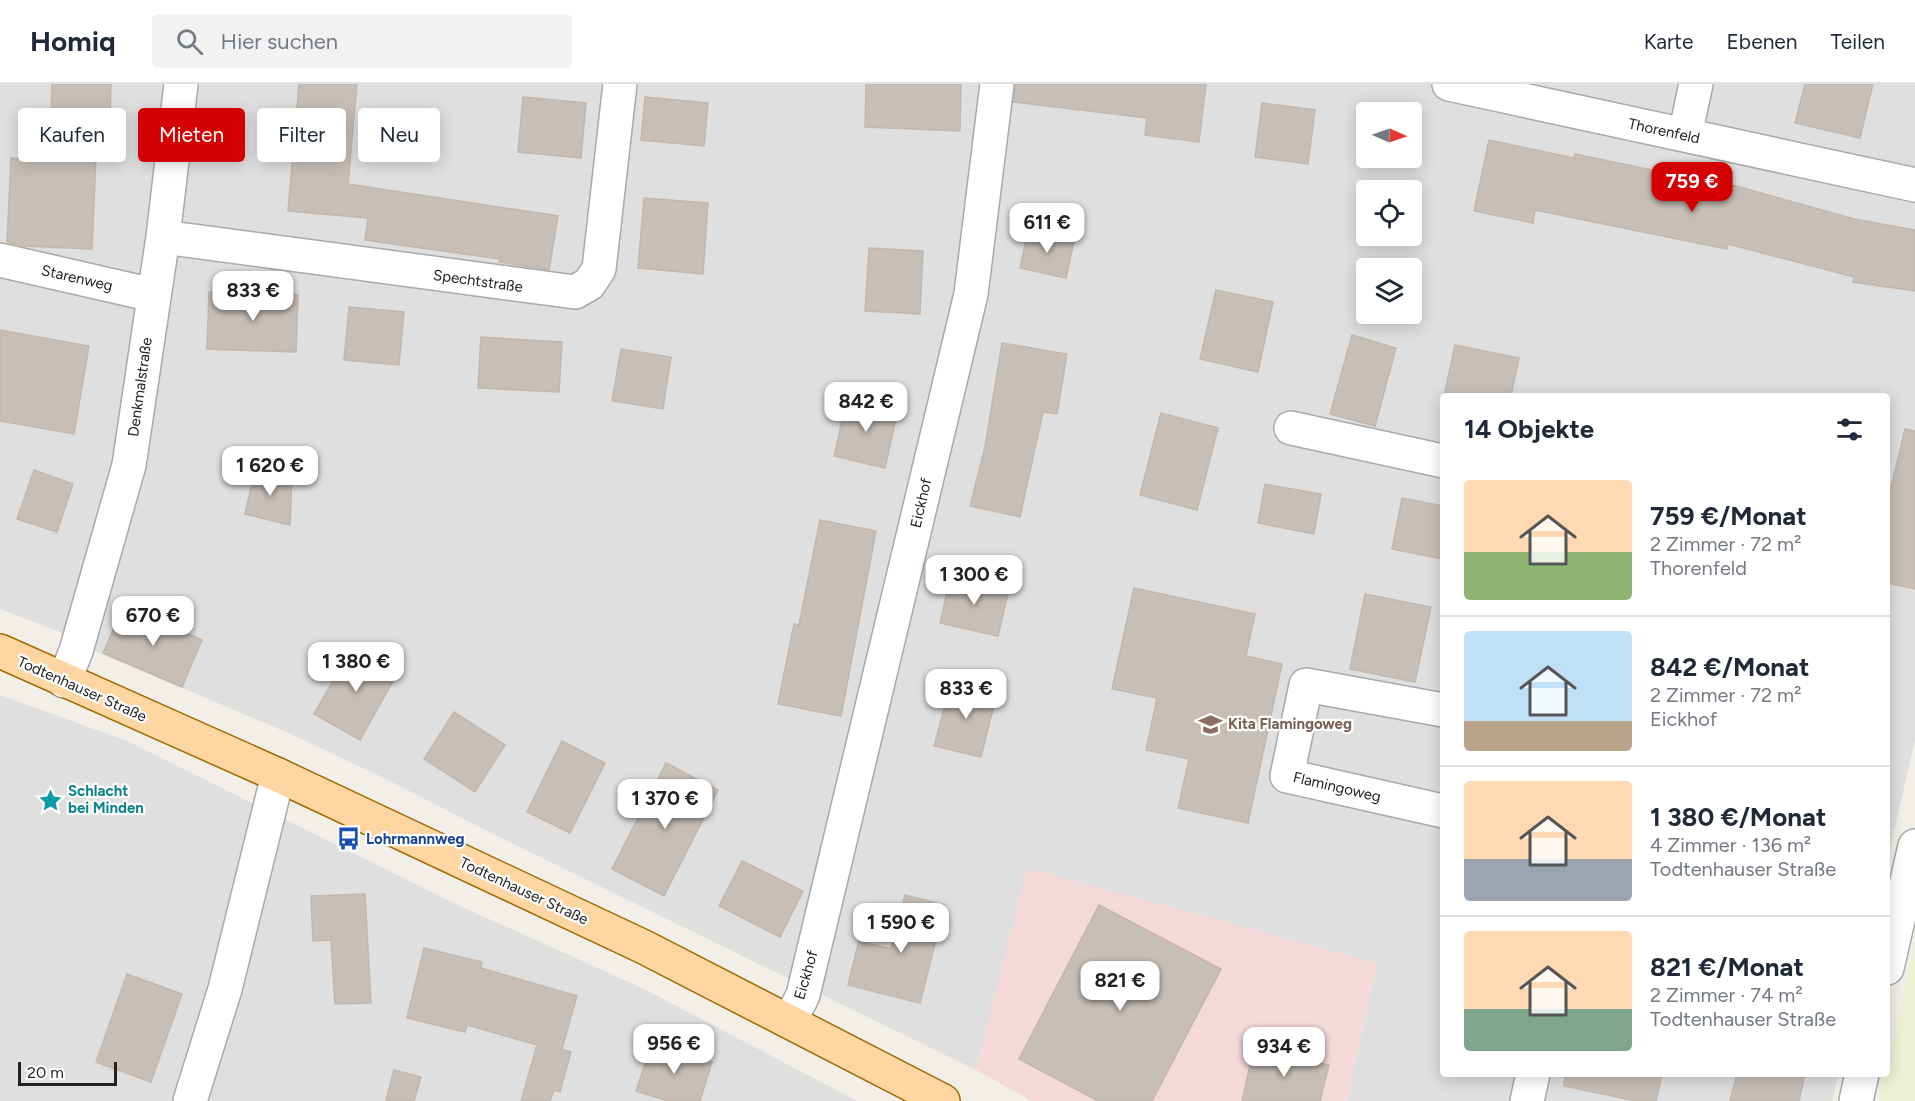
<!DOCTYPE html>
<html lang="de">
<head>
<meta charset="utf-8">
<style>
	:root { --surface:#fff; --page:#f2f2f3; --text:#1f2937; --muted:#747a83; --line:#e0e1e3; --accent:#d40001 }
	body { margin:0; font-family:Figtree,sans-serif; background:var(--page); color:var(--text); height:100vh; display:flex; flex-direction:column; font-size:22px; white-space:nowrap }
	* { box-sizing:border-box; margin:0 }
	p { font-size:20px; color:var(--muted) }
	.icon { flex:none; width:33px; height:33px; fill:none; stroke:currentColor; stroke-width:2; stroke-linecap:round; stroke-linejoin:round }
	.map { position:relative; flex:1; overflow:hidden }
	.drawer { position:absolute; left:1440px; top:309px; width:450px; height:684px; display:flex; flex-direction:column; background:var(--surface); border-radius:6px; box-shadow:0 3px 15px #0003 }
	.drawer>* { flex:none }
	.top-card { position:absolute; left:18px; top:24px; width:570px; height:54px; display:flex; gap:12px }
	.needle { width:39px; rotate:92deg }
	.buttons { position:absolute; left:1356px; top:18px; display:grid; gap:12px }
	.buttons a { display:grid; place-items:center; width:66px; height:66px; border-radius:6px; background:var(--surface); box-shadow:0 3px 15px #0003; font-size:30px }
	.scale { position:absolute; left:18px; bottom:15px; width:99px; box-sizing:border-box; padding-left:6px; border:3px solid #222; border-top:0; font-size:16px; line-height:21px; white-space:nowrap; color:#222; -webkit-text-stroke:4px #fff; paint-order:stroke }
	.price { position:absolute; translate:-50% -51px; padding:0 14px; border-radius:12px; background:#fff; color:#222; font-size:20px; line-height:39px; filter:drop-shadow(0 2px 3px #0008) }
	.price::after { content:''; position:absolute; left:50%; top:36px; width:18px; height:14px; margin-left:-9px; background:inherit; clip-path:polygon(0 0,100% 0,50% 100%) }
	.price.active { background:var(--accent); color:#fff }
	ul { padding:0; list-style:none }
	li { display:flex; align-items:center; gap:18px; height:150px; padding:0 24px }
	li+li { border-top:2px solid var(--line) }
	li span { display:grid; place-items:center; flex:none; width:168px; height:120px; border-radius:6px; color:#555 }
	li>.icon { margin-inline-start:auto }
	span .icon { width:72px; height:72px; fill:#fffc; stroke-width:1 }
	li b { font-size:26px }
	h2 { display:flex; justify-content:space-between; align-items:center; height:72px; padding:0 24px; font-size:26px }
	.pill { padding:0 21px; border-radius:6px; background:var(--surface); box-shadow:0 3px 15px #0003; font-size:21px; line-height:54px }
	.pill.active { background:var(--accent); color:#fff }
	header { display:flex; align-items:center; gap:36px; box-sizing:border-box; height:84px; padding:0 30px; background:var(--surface); border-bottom:2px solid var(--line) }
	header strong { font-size:28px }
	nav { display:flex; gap:33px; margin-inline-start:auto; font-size:21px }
	.search { width:420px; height:54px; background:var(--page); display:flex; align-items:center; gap:15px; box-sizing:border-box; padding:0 21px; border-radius:6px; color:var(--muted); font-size:22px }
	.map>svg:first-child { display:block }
</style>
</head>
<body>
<header>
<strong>Homiq</strong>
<div class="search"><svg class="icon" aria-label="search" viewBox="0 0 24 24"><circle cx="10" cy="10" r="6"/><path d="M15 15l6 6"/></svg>Hier suchen</div>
<nav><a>Karte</a><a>Ebenen</a><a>Teilen</a></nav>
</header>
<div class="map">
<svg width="1915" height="1017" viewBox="0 0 1915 1017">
	<rect width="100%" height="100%" fill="#f2efe8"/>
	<!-- residential -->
	<path fill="#e0dfdf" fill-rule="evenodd" d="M0,0h1915v656l-28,122v-466h-444v678h395l-6,27h-485l30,-138 -349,-94 -52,201 -489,-239 -101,-52 -93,-44 -196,-83 -32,-18 -65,-25zM1366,28h46v46h-46zM1366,106h46v46h-46zM1366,184h46v46h-46z
		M0,611l127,46 331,164 184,83 215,113h-857z"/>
	<!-- commercial -->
	<path fill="#f3d9d8" d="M1027,784l350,95 -30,138h-315l-56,-31z"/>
	<!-- farmland -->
	<path fill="#eff1d4" d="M1915,857v160h-36l8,-27z"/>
	<!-- building -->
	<path fill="#c7bfb7" stroke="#c5b6aa" stroke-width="1.5" d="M52,0h59l-2,74 -13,-1 -4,92 -68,-3 -17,-4 4,-84 39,1z
		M299,0h58l-9,100 210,32 -9,54 -50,-8 1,-3 -135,-19 3,-22 -80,-7z
		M866,0h95l-1,47 -95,-4z
		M1015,0h191l-7,58 -54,-7 2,-17 -133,-16z
		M1805,0h68l-13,54 -65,-15z
		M523,13l63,6 -5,55 -63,-6z
		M645,13l63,6 -4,43 -63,-6z
		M1262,19l53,7 -7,54 -53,-7z
		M1489,56l85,18 1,-4 96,20 1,-2 68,15 114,32 61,11v61l-62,-9 1,-5 -126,-33 -1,5 -192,-39 -2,13 -59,-12z
		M644,114l64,5 -5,71 -65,-6z
		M1028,146l46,11 -8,37 -46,-10z
		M869,164l54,3 -3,63 -55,-3z
		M1216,206l57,12 -15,70 -58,-13z
		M209,208l89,3 -2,57 -89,-3z
		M349,223l55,5 -5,53 -55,-5z
		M0,246l89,16 -15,88 -74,-13z
		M1352,251l44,13 -21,78 -45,-12z
		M481,253l81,5 -3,50 -81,-4z
		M1002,259l65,11 -10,60 -14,-2 -23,105 -50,-11 15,-59z
		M1455,261l64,13 -8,38h-67z
		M621,265l50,8 -8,52 -51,-8z
		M847,315l51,11 -13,58 -51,-12z
		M1161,329l57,15 -21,82 -57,-15z
		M1905,345l10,2v158l-28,-6v-79z
		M255,385l37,9 -2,47 -45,-11z
		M34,386l39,14 -16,48 -40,-13z
		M1265,400l56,10 -7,40 -56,-11z
		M1402,414l41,8v53l-51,-10z
		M820,436l56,11 -35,185 -63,-12 16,-80 5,1z
		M951,491l58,14 -11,47 -58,-13z
		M1134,504l121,26 -9,42 36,8 -34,159 -70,-15 11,-49 -43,-9 11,-52 -45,-9z
		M1365,510l66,13 -16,75 -65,-13z
		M123,523l79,33 -20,47 -79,-34z
		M352,563l46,25 -38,68 -46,-26z
		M951,599l46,10 -16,64 -47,-11z
		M454,628l51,33 -30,47 -51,-33z
		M562,657l43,22 -35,70 -43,-21z
		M666,679l52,27 -54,106 -52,-27z
		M742,777l61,30 -23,46 -61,-31z
		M365,810l6,109 -36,1 -4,-64 -18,1 -2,-45z
		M905,811l40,10 -25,98 -72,-18 11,-44 32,8z
		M1099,821l122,64 -69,132h-54l-79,-42z
		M424,864l58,14 -1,6 96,28 -15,53 9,3 -11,40 -6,-2 -4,11h-29l16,-56 -70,-20 -2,7 -58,-14z
		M127,890l55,20 -31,88 -55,-20z
		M652,959l60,19 -12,39h-32l-32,-10z
		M1254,964l75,17 -9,36h-78z
		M394,986l27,7 -7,24h-28z
		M1565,990h97l-6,27h-20l-72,-15z
		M1737,990h68l-6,27h-69z"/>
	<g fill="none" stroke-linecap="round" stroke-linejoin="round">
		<defs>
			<path id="minor" d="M1449,0l466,101
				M1685,51l11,-51
				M163,153l412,55 14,-8 10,-15 21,-185
				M0,176l153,35
				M1291,344l152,33
				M64,597l12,-30 53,-186 34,-228 18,-153
				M1443,626l-137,-25 -19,91 156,35
				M1887,884l28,-122
				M790,937l13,-26 168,-701 26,-210
				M190,1017l35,-112 53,-214
				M1527,1017l6,-27
				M1856,1017l6,-27"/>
			<path id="primary" d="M0,567l278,124 366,172 299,154"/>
		</defs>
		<!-- minor casing -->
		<use href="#minor" stroke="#a9a9a9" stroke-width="36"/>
		<!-- primary casing -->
		<use href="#primary" stroke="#a06a00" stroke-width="36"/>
		<!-- minor -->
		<use href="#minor" stroke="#fff" stroke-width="33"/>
		<!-- primary -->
		<use href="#primary" stroke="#ffd6a1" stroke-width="33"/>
	</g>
	<!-- icons -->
	<defs>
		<symbol id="school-bare" viewBox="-9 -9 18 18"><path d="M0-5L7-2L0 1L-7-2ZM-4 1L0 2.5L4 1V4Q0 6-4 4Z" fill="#8d6e63" stroke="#fff" stroke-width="2.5" paint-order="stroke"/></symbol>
		<symbol id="sight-bare" viewBox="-9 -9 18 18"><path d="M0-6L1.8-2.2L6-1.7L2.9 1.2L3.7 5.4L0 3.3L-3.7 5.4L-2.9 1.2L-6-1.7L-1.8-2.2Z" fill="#0f9aa8" stroke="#fff" stroke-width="2.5" paint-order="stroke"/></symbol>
		<symbol id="bus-bare" viewBox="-9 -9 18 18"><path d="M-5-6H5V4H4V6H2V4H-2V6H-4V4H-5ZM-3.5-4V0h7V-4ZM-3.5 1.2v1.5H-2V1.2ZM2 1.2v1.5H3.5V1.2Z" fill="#1a4fb4" stroke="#fff" stroke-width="2.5" paint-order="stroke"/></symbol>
	</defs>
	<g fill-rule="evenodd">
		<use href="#school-bare" x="1194" y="624" width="33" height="33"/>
		<use href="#sight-bare" x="34" y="700" width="33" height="33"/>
		<use href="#bus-bare" x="332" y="738" width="33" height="33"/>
	</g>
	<g text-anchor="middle" stroke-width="4.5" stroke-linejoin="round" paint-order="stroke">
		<!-- street labels -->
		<g font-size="15" fill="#222" stroke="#fff">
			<text transform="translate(1664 47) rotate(12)" y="5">Thorenfeld</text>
			<text transform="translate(77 194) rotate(13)" y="5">Starenweg</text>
			<text transform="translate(478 197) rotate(8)" y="5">Spechtstraße</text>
			<text transform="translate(140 303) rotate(-82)" y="5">Denkmalstraße</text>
			<text transform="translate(921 419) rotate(-77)" y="5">Eickhof</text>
			<text transform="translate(82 605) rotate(24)" y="5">Todtenhauser Straße</text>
			<text transform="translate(1337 703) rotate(13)" y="5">Flamingoweg</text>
			<text transform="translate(524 807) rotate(25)" y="5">Todtenhauser Straße</text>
			<text transform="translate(806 891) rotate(-74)" y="5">Eickhof</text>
		</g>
		<!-- education labels -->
		<g font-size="15" font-weight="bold" fill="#785e54" stroke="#fff" text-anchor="start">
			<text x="1228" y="645">Kita Flamingoweg</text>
		</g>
		<!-- culture labels -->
		<g font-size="15" font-weight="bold" fill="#0d838f" stroke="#fff" text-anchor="start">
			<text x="68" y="712">Schlacht<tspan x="68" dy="17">bei Minden</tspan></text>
		</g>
		<!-- transit labels -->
		<g font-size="15" font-weight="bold" fill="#164399" stroke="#fff" text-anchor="start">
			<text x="366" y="760">Lohrmannweg</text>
		</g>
	</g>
</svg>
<div class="buttons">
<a><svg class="needle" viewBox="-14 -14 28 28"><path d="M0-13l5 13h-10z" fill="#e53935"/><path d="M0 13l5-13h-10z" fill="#747a83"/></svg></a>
<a><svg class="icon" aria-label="locate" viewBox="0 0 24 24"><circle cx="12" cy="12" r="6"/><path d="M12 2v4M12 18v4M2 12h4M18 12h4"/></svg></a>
<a><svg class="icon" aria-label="layers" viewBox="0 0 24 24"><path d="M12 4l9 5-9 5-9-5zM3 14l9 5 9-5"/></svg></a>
</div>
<div class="scale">20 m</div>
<b class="price active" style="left:1692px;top:129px">759 €</b>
<b class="price" style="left:1047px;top:170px">611 €</b>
<b class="price" style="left:253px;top:238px">833 €</b>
<b class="price" style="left:866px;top:349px">842 €</b>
<b class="price" style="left:270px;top:413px">1 620 €</b>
<b class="price" style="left:974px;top:522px">1 300 €</b>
<b class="price" style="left:153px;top:563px">670 €</b>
<b class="price" style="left:356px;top:609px">1 380 €</b>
<b class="price" style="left:966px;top:636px">833 €</b>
<b class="price" style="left:665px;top:746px">1 370 €</b>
<b class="price" style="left:901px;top:870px">1 590 €</b>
<b class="price" style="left:1120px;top:928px">821 €</b>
<b class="price" style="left:674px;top:991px">956 €</b>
<b class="price" style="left:1284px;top:994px">934 €</b>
<div class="top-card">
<a class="pill">Kaufen</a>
<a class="pill active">Mieten</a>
<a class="pill">Filter</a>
<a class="pill">Neu</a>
</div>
<section class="drawer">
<h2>14 Objekte<svg class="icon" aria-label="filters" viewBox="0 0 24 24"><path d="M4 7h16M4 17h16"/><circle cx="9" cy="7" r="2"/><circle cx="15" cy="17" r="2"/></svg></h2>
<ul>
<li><span style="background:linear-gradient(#ffd9b3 60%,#8fb573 0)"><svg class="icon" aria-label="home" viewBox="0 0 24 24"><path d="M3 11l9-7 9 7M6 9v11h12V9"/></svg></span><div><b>759 €/Monat</b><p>2 Zimmer · 72 m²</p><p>Thorenfeld</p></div></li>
<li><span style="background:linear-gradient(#bfe0f5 75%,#b9a48a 0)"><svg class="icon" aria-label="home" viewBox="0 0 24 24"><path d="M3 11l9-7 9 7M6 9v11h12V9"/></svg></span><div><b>842 €/Monat</b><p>2 Zimmer · 72 m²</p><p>Eickhof</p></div></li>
<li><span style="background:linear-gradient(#ffd9b3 65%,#9aa5b1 0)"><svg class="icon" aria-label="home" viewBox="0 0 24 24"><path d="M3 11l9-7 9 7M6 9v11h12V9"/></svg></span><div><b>1 380 €/Monat</b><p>4 Zimmer · 136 m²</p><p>Todtenhauser Straße</p></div></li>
<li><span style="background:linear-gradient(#ffd9b3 65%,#7fa58c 0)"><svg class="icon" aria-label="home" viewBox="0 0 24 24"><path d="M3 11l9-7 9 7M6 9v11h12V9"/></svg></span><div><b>821 €/Monat</b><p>2 Zimmer · 74 m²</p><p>Todtenhauser Straße</p></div></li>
</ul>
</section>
</div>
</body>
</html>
